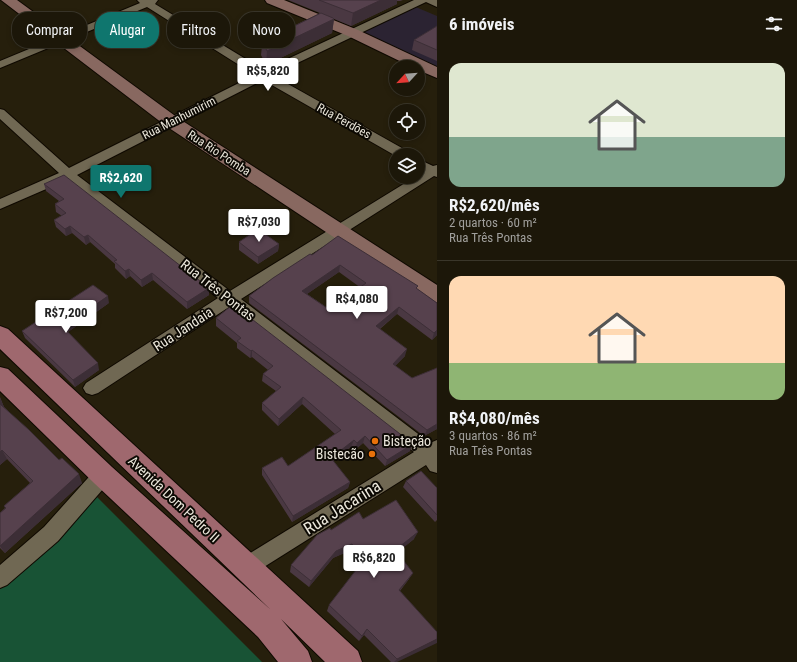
<!DOCTYPE html>
<html lang="pt">
<head>
<meta charset="utf-8">
<style>
	:root { --surface:#1c1709; --page:#252012; --text:#f1f3f6; --muted:#a09f9c; --line:#3a362a; --accent:#0f766e }
	body { margin:0; font-family:"Roboto Condensed",sans-serif; background:var(--page); color:var(--text); height:100vh; display:flex; flex-direction:column; font-size:15px; white-space:nowrap }
	* { box-sizing:border-box; margin:0 }
	p { font-size:13px; color:var(--muted) }
	.icon { flex:none; width:22px; height:22px; fill:none; stroke:currentColor; stroke-width:2; stroke-linecap:round; stroke-linejoin:round }
	.map { position:relative; flex:1; overflow:hidden }
	.panel { display:flex; flex-direction:column; background:var(--surface); width:360px }
	.panel>* { flex:none }
	.top-card { position:absolute; left:12px; top:12px; width:365px; height:36px; display:flex; gap:8px }
	.needle { width:26px; rotate:244deg }
	.controls { position:absolute; left:389px; top:60px; display:grid; gap:8px }
	.controls a { display:grid; place-items:center; width:36px; height:36px; border-radius:50%; background:var(--surface); box-shadow:0 2px 6px #0003,0 0 0 1px var(--line); font-size:20px }
	.price { position:absolute; translate:-50% -34px; padding:0 9px; border-radius:4px; background:#fff; color:#222; font-size:13px; line-height:26px; filter:drop-shadow(0 1px 2px #0008) }
	.price::after { content:''; position:absolute; left:50%; top:24px; width:12px; height:9px; margin-left:-6px; background:inherit; clip-path:polygon(0 0,100% 0,50% 100%) }
	.price.current { background:var(--accent); color:#fff }
	ul { padding:0; list-style:none }
	li { display:grid; align-content:center; gap:8px; height:212px; padding:0 12px }
	li+li { border-top:1px solid var(--line) }
	li span { display:grid; place-items:center; height:124px; border-radius:12px; color:#555 }
	li>.icon { margin-inline-start:auto }
	span .icon { width:72px; height:72px; fill:#fffc; stroke-width:1 }
	li b { font-size:17px }
	h2 { display:flex; justify-content:space-between; align-items:center; height:48px; padding:0 12px; font-size:17px }
	.chip { padding:0 14px; border-radius:16px; background:var(--surface); box-shadow:0 2px 6px #0003,0 0 0 1px var(--line); font-size:14px; line-height:36px }
	.chip.current { background:var(--accent); color:#fff }
	main { display:flex; flex:1; min-height:0 }
	.map>svg:first-child { display:block }
</style>
</head>
<body>
<main>
<div class="map">
<svg width="437" height="662" viewBox="0 0 437 662">
	<rect width="100%" height="100%" fill="#261f0c"/>
	<!-- medical -->
	<path fill="#2b2332" d="M411,5l26,11v57l-84,-40z"/>
	<!-- green -->
	<path fill="#185335" d="M94,494l168,168h-262v-79z"/>
	<g fill="none" stroke-linecap="round" stroke-linejoin="round">
		<defs>
			<path id="street" d="M137,0h21l-3,4 109,66 150,-70h23v7l-11,-5 -154,73 137,77 1,3 -14,1 -133,-76 -186,95 153,116 185,-114h3v-2l6,-4 -6,-3v-9l15,7 4,-1v12l-3,-1 -193,123 189,144 7,-3v33l-7,-2 -4,-6 -173,109 -7,3 -7,-3 -3,-7 3,-7 175,-108 -185,-145 -131,86 -6,2 -6,-2 -3,-5 3,-5 132,-85 -151,-118 -67,29v-10l59,-26 -59,-54v-10l4,1 65,58 186,-93 -108,-68 -147,61v-7l140,-58z
				M103,467l7,2 2,6 -2,6 -52,60 -51,44 -7,3v-23l44,-38 52,-58z"/>
			<path id="secondary" d="M1,0h16l161,118 259,167v18l-7,-2 -264,-175z
				M265,0h19l74,30 79,37v11l-19,-8v-3h-6l-64,-31 -81,-33z"/>
			<path id="primary" d="M0,326l8,3 350,322 4,11h-37l-44,-43 27,32 4,11h-34l-20,-25 -164,-154 -94,-92v-24l8,2 104,98 159,143 -271,-261z"/>
		</defs>
		<!-- street casing -->
		<use href="#street" stroke="#0f0900" stroke-width="2"/>
		<!-- secondary casing -->
		<use href="#secondary" stroke="#0f0900" stroke-width="2"/>
		<!-- primary casing -->
		<use href="#primary" stroke="#0f0900" stroke-width="2"/>
		<!-- street -->
		<use href="#street" fill="#706853" fill-rule="evenodd"/>
		<!-- secondary -->
		<use href="#secondary" fill="#886860" fill-rule="evenodd"/>
		<!-- primary -->
		<use href="#primary" fill="#9f686e" fill-rule="evenodd"/>
	</g>
	<!-- wall -->
	<path fill="#4a3842" fill-rule="evenodd" d="M288,0h115l-3,1h-3v3l-46,22 -17,-7 -2,14 -66,32 -5,-10 1,-9 -9,-4 1,-13h34l32,-16z
		M437,26v35l-25,-11 2,-10z
		M44,184l165,111 -22,14 -34,-29 -11,7 -12,-11 -4,3 -11,-11v-4l-25,-22 -4,3 -14,-12 -6,3 -10,-9 -2,-7 8,-4 -6,-4 -1,-8 4,-3 -13,-10z
		M239,242l40,2 -1,7 -20,13 -19,-14z
		M312,255l105,34 20,14v32l-5,5 -35,-26 -17,15 25,27 -10,10 17,12 25,-10v61l-13,7 -175,-133v-7zM339,272l22,16 -31,22 -23,-16z
		M109,303l-41,29 31,38 -24,17 -50,-49 -3,-7z
		M216,318l194,133 -25,15 -22,-23 -8,7 -4,-3 -18,14 17,21 -2,6 -56,34 -30,-47v-7l26,-2 47,-32 -33,-30 -24,22 -16,-16v-7l14,-12 -14,-10 1,-7 5,-4 -16,-13 -2,1 -13,-10v-5l-21,-17z
		M0,397l4,10 78,76 -77,70 -5,-5v-35l5,-5 -1,-2 26,-23 -23,-24 -7,6z
		M406,481l31,7v32l-2,2 -32,-35z
		M363,519l51,20 -30,24 25,16 -9,12 -3,71h-6l-27,-27 -5,6 -32,-30 2,-6 33,-38 -13,-16 -16,7 -24,29 -19,-15 1,-7 40,-35z"/>
	<!-- shaded-wall -->
	<path fill="#3c2e36" d="M381,0h16v4l-46,22 2,-13z
		M334,19l-2,14 -66,32 1,-14z
		M70,226l2,7 -6,3 -1,-7z
		M88,235l2,7 -4,3 -2,-8z
		M279,244l-1,7 -20,13v-7z
		M340,265l-1,7 -38,26 1,-7z
		M129,269l1,7 -4,3 -1,-8z
		M152,273l1,7 -11,7 -1,-7z
		M209,288v7l-22,14v-7z
		M108,296l1,7 -44,31 -2,-7z
		M399,307l-2,7 -23,19 2,-7z
		M437,330v5l-5,5 2,-7z
		M407,349l-2,7 -15,15 3,-7z
		M252,350v7l-2,1 1,-7z
		M98,363l1,7 -24,17 -2,-7z
		M303,397l-1,7 -24,22 1,-7z
		M0,398l4,9 -4,3z
		M437,424v5l-13,7 3,-6z
		M365,436l-2,7 -8,7 2,-7z
		M354,440l-3,7 -22,17 2,-6z
		M413,444l-3,7 -25,15 2,-6z
		M2,450l5,9 -7,6v-13z
		M79,474l3,9 -77,70 -5,-7z
		M350,482l-2,6 -56,34 1,-6z
		M418,532l-4,7 -37,30 3,-7z
		M352,544l-3,7 -16,7 -24,29 2,-6 25,-30z
		M413,573l-4,6 -14,17 4,-6z
		M367,629l-3,6 -5,6 3,-5z
		M437,639v4l-40,19h-3l3,-3z"/>
	<!-- building -->
	<path fill="#56414d" stroke="#3c2e36" fill-rule="evenodd" d="M319,0h62l-28,13z
		M321,13l12,5 1,1 -67,32 -5,-10 9,-4 -17,-8 17,-8 17,8z
		M437,26v24l-23,-10z
		M64,175l145,113 -22,14 -35,-29 -11,7 -12,-11 -4,2 -11,-10 3,-1 -29,-25 -4,2 -14,-11 -5,3 -11,-9 12,-7 -11,-9 9,-5 -20,-15z
		M258,229l21,15 -21,13 -19,-15z
		M338,236l80,50 -2,2 21,15v27l-3,3 -35,-26 -23,19 31,23 -14,15 19,14 25,-10v56l-10,6 -178,-134 24,-18 37,-24 2,1zM340,265l26,18 -36,27 -28,-19z
		M93,285l15,11 -45,31 35,36 -25,17 -51,-49z
		M231,306l3,1 1,-1 178,138 -26,16 -22,-24 -8,7 -3,-3 -23,18 19,24 -57,34 -31,-48 20,-11 6,9 53,-36 -38,-33 -24,22 -17,-16 19,-16 -18,-13 10,-8 -21,-16 -1,1 -14,-10 4,-3 -25,-20z
		M0,404l28,25 31,31 3,-2 17,16 -79,72v-33l6,-5 -2,-2 29,-25 -31,-31 -2,2z
		M421,471l16,17v27l-31,-34z
		M396,500l22,32 -38,30 1,2 19,-8 13,17 -14,17 38,42v7l-40,20 -30,-30 -5,7 -33,-31 27,-35 11,-6 -15,-20 -16,7 -25,30 -20,-16 26,-30 13,-7 1,2 28,-18 4,7z"/>
	<!-- markers -->
	<g fill="#e8710a" stroke="#0c0903" stroke-width="1.5">
		<circle cx="375" cy="441" r="4"/>
		<circle cx="372" cy="454" r="4"/>
	</g>
	<g text-anchor="middle" stroke-width="4" stroke-linejoin="round" paint-order="stroke">
		<!-- far-street labels -->
		<g font-size="12" fill="#ebe7db" stroke="#0c0903">
			<text transform="translate(179 118) rotate(-27)" y="4">Rua Manhumirim</text>
			<text transform="translate(344 121) rotate(29)" y="4">Rua Perdões</text>
			<text transform="translate(219 153) rotate(33)" y="4">Rua Rio Pomba</text>
		</g>
		<!-- street labels -->
		<g font-size="14" fill="#ebe7db" stroke="#0c0903">
			<text transform="translate(218 290) rotate(38)" y="5">Rua Três Pontas</text>
			<text transform="translate(183 329) rotate(-33)" y="5">Rua Jandaia</text>
			<text transform="translate(174 499) rotate(43)" y="5">Avenida Dom Pedro II</text>
		</g>
		<!-- poi labels -->
		<g font-size="14" fill="#ebe7db" stroke="#0c0903" text-anchor="start">
			<text x="383" y="446">Bisteção</text>
			<text x="364" y="459" text-anchor="end">Bistecão</text>
		</g>
		<!-- near-street labels -->
		<g font-size="17" fill="#ebe7db" stroke="#0c0903">
			<text transform="translate(342 507) rotate(-32)" y="6">Rua Jacarina</text>
		</g>
	</g>
</svg>
<div class="controls">
<a><svg class="needle" viewBox="-14 -14 28 28"><path d="M0-13l5 13h-10z" fill="#e53935"/><path d="M0 13l5-13h-10z" fill="#a09f9c"/></svg></a>
<a><svg class="icon" aria-label="locate" viewBox="0 0 24 24"><circle cx="12" cy="12" r="6"/><path d="M12 2v4M12 18v4M2 12h4M18 12h4"/></svg></a>
<a><svg class="icon" aria-label="layers" viewBox="0 0 24 24"><path d="M12 4l9 5-9 5-9-5zM3 14l9 5 9-5"/></svg></a>
</div>
<b class="price" style="left:268px;top:92px">R$5,820</b>
<b class="price current" style="left:121px;top:199px">R$2,620</b>
<b class="price" style="left:259px;top:243px">R$7,030</b>
<b class="price" style="left:357px;top:320px">R$4,080</b>
<b class="price" style="left:66px;top:334px">R$7,200</b>
<b class="price" style="left:374px;top:579px">R$6,820</b>
<div class="top-card">
<a class="chip">Comprar</a>
<a class="chip current">Alugar</a>
<a class="chip">Filtros</a>
<a class="chip">Novo</a>
</div>
</div>
<section class="panel">
<h2>6 imóveis<svg class="icon" aria-label="filters" viewBox="0 0 24 24"><path d="M4 7h16M4 17h16"/><circle cx="9" cy="7" r="2"/><circle cx="15" cy="17" r="2"/></svg></h2>
<ul>
<li><span style="background:linear-gradient(#dfe7d0 60%,#7fa58c 0)"><svg class="icon" aria-label="home" viewBox="0 0 24 24"><path d="M3 11l9-7 9 7M6 9v11h12V9"/></svg></span><div><b>R$2,620/mês</b><p>2 quartos · 60 m²</p><p>Rua Três Pontas</p></div></li>
<li><span style="background:linear-gradient(#ffd9b3 70%,#8fb573 0)"><svg class="icon" aria-label="home" viewBox="0 0 24 24"><path d="M3 11l9-7 9 7M6 9v11h12V9"/></svg></span><div><b>R$4,080/mês</b><p>3 quartos · 86 m²</p><p>Rua Três Pontas</p></div></li>
</ul>
</section>
</main>
</body>
</html>
